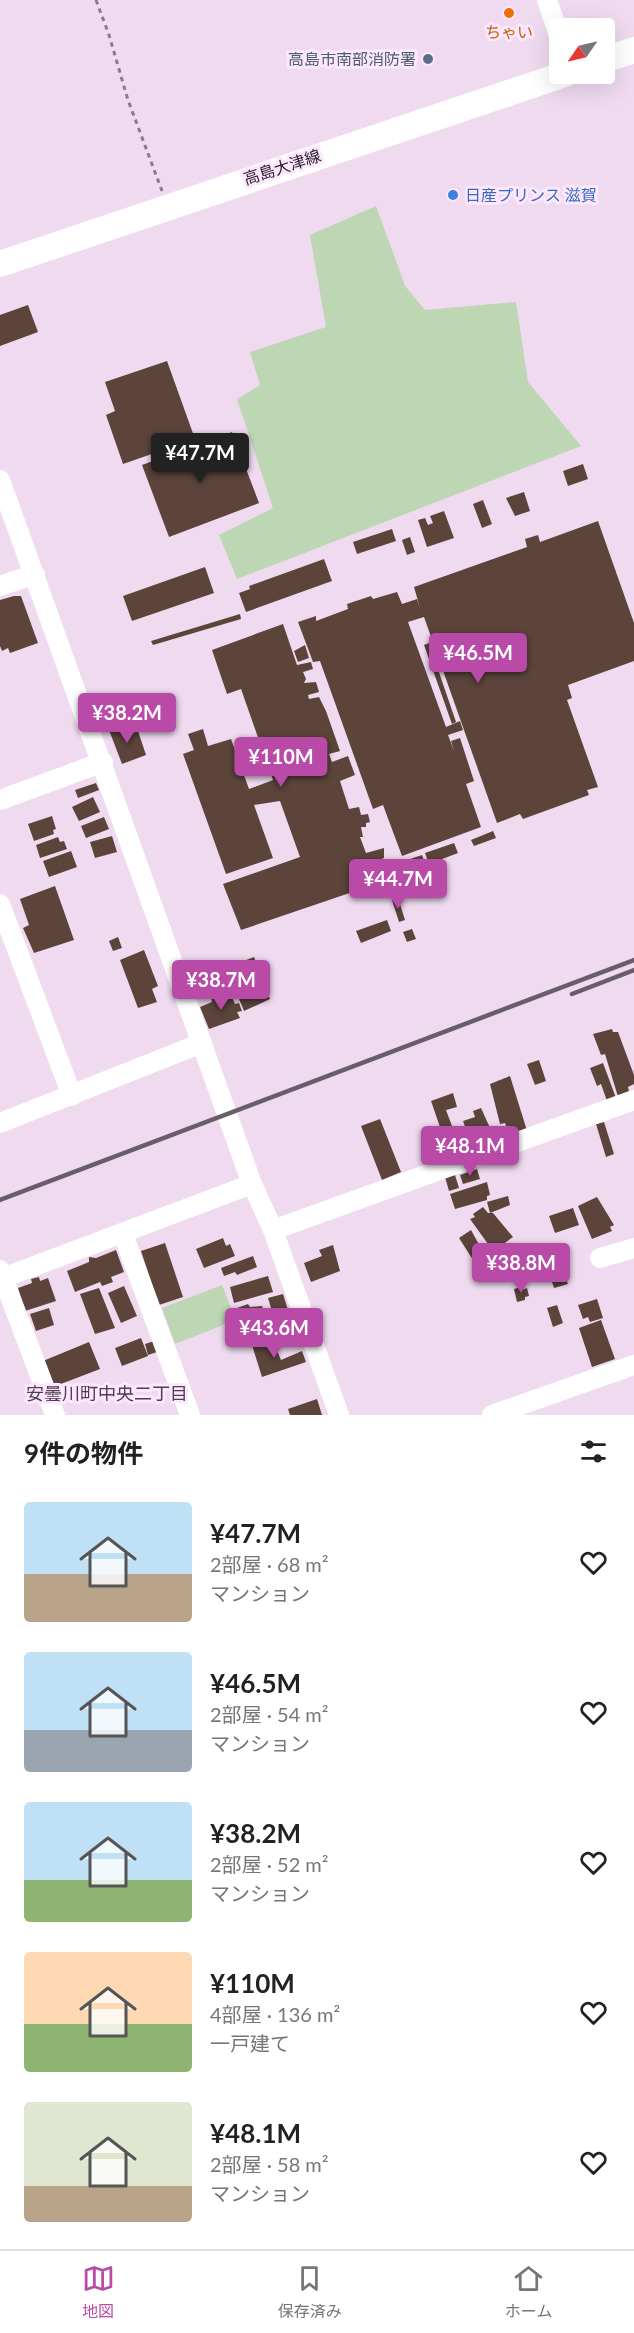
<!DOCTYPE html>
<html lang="ja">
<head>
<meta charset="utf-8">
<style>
	:root { --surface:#fff; --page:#f6f6f6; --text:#222; --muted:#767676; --line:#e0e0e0; --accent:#ba4aa7 }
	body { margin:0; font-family:Lato,"Noto Sans JP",sans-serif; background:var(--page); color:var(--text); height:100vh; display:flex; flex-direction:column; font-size:22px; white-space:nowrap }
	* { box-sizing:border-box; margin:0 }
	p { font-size:20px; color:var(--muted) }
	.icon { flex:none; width:33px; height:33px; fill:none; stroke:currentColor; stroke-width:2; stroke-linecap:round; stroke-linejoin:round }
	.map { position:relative; height:1415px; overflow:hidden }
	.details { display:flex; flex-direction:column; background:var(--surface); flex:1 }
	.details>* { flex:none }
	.needle { width:39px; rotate:236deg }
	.tools { position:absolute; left:549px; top:18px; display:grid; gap:12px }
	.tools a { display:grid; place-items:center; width:66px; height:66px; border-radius:6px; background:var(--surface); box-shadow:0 6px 24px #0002; font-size:30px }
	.price { position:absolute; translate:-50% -51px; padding:0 14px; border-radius:6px; background:var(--accent); color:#fff; font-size:20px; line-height:39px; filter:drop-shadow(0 2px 3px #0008) }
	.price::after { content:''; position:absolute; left:50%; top:36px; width:18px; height:14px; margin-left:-9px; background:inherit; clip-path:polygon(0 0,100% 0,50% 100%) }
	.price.active { background:#222; color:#fff }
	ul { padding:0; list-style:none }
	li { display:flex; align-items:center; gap:18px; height:150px; padding:0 24px }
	li span { display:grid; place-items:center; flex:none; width:168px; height:120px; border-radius:6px; color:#555 }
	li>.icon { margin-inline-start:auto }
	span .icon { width:72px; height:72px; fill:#fffc; stroke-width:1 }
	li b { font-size:26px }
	h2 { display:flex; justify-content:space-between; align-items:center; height:72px; padding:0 24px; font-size:26px }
	.tab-bar { display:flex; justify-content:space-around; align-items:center; height:84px; border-top:2px solid var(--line); background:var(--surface); font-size:16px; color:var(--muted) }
	.tab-bar a { display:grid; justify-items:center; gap:3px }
	.tab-bar .active { color:var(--accent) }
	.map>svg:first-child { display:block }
</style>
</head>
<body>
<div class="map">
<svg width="634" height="1415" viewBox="0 0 634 1415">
	<rect width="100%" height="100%" fill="#efdaf0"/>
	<!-- green -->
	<path fill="#bdd6b3" d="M376,206l29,80 20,24 91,-8 12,80 53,64 -344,133 -18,-44 54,-27 -36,-109 23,-14 -10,-33 76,-25 -16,-92z
		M222,1285l14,35 -61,24 -13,-36z"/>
	<!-- building -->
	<path fill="#5c443b" d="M28,305l10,27 -38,14v-31z
		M167,361l28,78 -72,25 -17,-49 9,-4 -10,-29z
		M232,432l27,71 -90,34 -27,-72z
		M583,464l5,15 -20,7 -5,-15z
		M524,492l6,19 -15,5 -9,-18z
		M483,500l9,24 -10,4 -9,-24z
		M444,511l10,27 -27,9 -9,-27 7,-2 3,7 5,-2 -3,-7z
		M598,521l36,102v38l-66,24 4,13 -5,2 31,87 -11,3 2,5 -66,24 -3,-5 -23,9 -73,-206 -16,5 38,105 14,-6 3,9 -15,5 6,16 -3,-10 9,-3 14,43 -8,3 15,43 -79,29 -19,-51 -10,4 -53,-148 -7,1 -15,-40 18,-6v5l32,-12 -1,-5 24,-8 2,3 24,-7 5,12 15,-5 3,9 -6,-21 113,-40 -2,-8 13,-4 2,7z
		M392,529l4,12 -39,13 -4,-12z
		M410,537l5,15 -8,3 -5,-15z
		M324,559l8,22 -86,31 -7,-19 11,-4 -1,-3z
		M205,567l9,26 -82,28 -9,-25z
		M14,596h7l17,47 -28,10 -2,-5 -6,3 -2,-5v-46z
		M240,614l1,5 -88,26 -2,-4z
		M283,624l14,41 14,-3 2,7 -10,3 3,7 -2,4 12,-1 3,10 -11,3 1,4 10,-2 7,14 14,40 -11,3 3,8 16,-6 7,19 -15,6 9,28 10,-2 2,8 7,-1 2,8 -4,1v4h-5l2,10h-3l6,16 18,-5v10l-14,5 6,21 -135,46 -18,-46 77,-27 -20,-56 -26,4 19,53 -47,16 -43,-120 11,-4 -6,-16 15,-5 5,17 23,-7 18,50 24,-9 -32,-91 -14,5 -15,-44z
		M429,643l27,79 -4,2 -28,-79z
		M305,645l4,13 -11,4 -4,-11z
		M123,724l4,11 11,-4 8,24 -24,9 -13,-34z
		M252,740l10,29 -4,1 -9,-29z
		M96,783l3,7 -21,8 -3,-8z
		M93,797l7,15 -21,9 -7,-14z
		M52,816l4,13 -3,1 1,4 -20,7 -6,-17z
		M104,817l5,12 -23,9 -5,-12z
		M493,831l3,7 -22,8 -3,-6z
		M112,836l5,16 -22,6 -5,-16z
		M58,837l2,5 4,-1 3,8 -27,9 -4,-13z
		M454,843l4,10 -29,11 -4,-11z
		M71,851l6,16 -28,10 -6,-16z
		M422,855l4,11 -18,6 -4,-11z
		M55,886l19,54 -40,13 -11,-25 6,-3 -9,-26z
		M398,898l7,22 -6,2 -7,-22z
		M387,920l4,11 -30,12 -5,-12z
		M412,929l4,10 -9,3 -4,-10z
		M118,937l4,11 -9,3 -4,-10z
		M144,950l14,36 -6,3 5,13 -19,6 -18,-48z
		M254,957l16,42 -26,12 -9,-22 -5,2 -1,-3 14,-6 -7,-18z
		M223,969l2,7 -15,7 -3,-7z
		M220,994l1,3h11l3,7 4,-1 3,8 -5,1 3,6 -31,11 -9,-22 12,-5 -1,-5z
		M612,1029l1,3h5l16,43v9l-6,3 2,9 -11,4 -14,-46 -4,1 -8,-21z
		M539,1060l7,21 -11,4 -8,-21z
		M603,1063l13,35 -9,3 -6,-17 -4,2 -7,-18z
		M510,1076l18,58 -17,5 -6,-16 -5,1 -10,-40z
		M453,1093l4,14 -11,3 6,16 -11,4 -10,-29z
		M481,1108l14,31 -5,2 2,5 -18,6 -11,-31 12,-4 -2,-6z
		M380,1119l21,53 -19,8 -21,-54z
		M604,1122l10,32 -8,3 -10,-33z
		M450,1130l6,14 -8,4 -6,-15z
		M477,1169l3,10 -17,5 -3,-9z
		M455,1175l4,13 -10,3 -4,-14z
		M487,1182l3,13 -3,1v4l-32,9 -5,-15z
		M508,1196l2,9 -20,8 -3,-11z
		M597,1197l17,28 -4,2 2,4 -20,8 -14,-33z
		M483,1207l5,6h5l20,24 -18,13 -2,-1 -7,6 -2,-3 -11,8 -14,-22 12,-8 11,20 6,-6 -18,-25 5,-2 -2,-3z
		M573,1208l6,17 -24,8 -6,-17z
		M223,1238l3,8 4,-2 5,12 -31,12 -8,-19z
		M165,1243l18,54 -24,8 -18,-54z
		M333,1245l7,26 -29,11 -7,-19 18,-7 -3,-6z
		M116,1250l8,22 -13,5 2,5 -11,4 -2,-4 -25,10 -8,-21 22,-9v-5l7,1z
		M253,1256l4,11 -20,8 -2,-3 -11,4 -3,-8z
		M563,1272l5,12 -14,4 -4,-12z
		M268,1276l5,16 -39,11 -4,-16z
		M39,1277l1,4 8,-3 8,23 -31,10 -7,-23 14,-5 -1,-4z
		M124,1286l13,30 -16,7 -13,-30z
		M521,1287l1,3 5,-2 2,8 -4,1v3l-8,2 -3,-13z
		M99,1288l16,40 -20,6 -15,-40z
		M283,1294l6,19 -15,5 -6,-20z
		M597,1299l6,19 -13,4 -2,-5 -5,2 -5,-14z
		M248,1304l2,3 12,-1 10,28 -24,8 -11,-34z
		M557,1305l6,18 -10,4 -6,-19z
		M49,1308l5,17 -18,6 -6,-17z
		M601,1320l14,39 -23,8 -13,-39z
		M141,1338l7,18 -26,10 -7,-18z
		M272,1339l9,21 21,-9 4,11 -44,15 -10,-32z
		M154,1341l3,11 -9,3 -3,-11z
		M89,1342l11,27 -47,18 -10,-26z
		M317,1399l5,16h-32l-2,-6z"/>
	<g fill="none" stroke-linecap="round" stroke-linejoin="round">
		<!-- path -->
		<path stroke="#897b8a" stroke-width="3" stroke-dasharray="4.5 4.5" stroke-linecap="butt" d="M96,0l13,35 19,65 34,91"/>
		<!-- minor -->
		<path stroke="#fff" stroke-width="20" d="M547,0l13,38
			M0,480l252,704 21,46 66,185
			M0,586l35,-12
			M0,800l103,-38
			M0,904l72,192
			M0,1123l202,-80
			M273,1230l361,-130
			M123,1234l67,181
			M600,1258l34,-10
			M0,1270l55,145
			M0,1279l252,-95
			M492,1415l142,-50"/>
		<!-- major -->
		<path stroke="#fff" stroke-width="26" d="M604,60l30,-10
			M0,264l565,-190"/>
		<!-- rail -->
		<path stroke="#695d6a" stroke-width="4.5" d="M572,994l62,-24
			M0,1200l634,-240"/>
	</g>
	<!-- markers -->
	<circle fill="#e8710a" stroke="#fce7fe" stroke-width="2" cx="509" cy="13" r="6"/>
	<circle fill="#5c6f8a" stroke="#fce7fe" stroke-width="2" cx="428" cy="59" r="6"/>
	<circle fill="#3f7fe0" stroke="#fce7fe" stroke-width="2" cx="453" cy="195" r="6"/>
	<g text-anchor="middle" stroke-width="6" stroke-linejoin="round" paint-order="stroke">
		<!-- food labels -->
		<g font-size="16" fill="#c56008" stroke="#fce7fe">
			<text x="509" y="38">ちゃい</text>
		</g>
		<!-- service labels -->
		<g font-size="16" fill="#4e5e75" stroke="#fce7fe" text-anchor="end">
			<text x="416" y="65">高島市南部消防署</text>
		</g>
		<!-- street labels -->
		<g font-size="16" fill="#241d25" stroke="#fce7fe">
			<text transform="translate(282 167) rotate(-18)" y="6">高島大津線</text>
		</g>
		<!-- shop labels -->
		<g font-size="16" fill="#366cbe" stroke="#fce7fe" text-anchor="start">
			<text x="465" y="201">日産プリンス 滋賀</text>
		</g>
		<!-- neighbourhood labels -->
		<g font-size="18" fill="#4e3e50" stroke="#fce7fe">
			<text x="107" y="1400">安曇川町中央二丁目</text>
		</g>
	</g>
</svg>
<div class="tools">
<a><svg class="needle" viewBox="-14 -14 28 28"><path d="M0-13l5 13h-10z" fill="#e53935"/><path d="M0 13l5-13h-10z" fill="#767676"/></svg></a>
</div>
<b class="price active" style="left:200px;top:484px">¥47.7M</b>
<b class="price" style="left:478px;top:684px">¥46.5M</b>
<b class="price" style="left:127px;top:744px">¥38.2M</b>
<b class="price" style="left:281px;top:788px">¥110M</b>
<b class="price" style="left:398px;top:910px">¥44.7M</b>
<b class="price" style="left:221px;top:1011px">¥38.7M</b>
<b class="price" style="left:470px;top:1177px">¥48.1M</b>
<b class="price" style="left:521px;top:1294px">¥38.8M</b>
<b class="price" style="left:274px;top:1359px">¥43.6M</b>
</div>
<section class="details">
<h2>9件の物件<svg class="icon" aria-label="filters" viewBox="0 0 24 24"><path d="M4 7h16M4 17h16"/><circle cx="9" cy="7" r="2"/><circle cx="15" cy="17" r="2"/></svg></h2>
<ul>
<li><span style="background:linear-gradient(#bfe0f5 60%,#b9a48a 0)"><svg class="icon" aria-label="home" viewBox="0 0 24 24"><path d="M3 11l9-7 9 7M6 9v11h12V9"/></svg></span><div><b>¥47.7M</b><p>2部屋 · 68 m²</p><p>マンション</p></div><svg class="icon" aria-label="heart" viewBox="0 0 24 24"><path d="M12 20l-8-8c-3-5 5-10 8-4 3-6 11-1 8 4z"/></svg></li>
<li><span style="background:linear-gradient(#bfe0f5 65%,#9aa5b1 0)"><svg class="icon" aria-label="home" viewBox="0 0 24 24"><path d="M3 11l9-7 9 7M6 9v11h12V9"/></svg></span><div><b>¥46.5M</b><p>2部屋 · 54 m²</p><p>マンション</p></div><svg class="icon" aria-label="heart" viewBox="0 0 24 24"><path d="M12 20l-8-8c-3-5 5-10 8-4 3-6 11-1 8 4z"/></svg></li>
<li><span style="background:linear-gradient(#bfe0f5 65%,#8fb573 0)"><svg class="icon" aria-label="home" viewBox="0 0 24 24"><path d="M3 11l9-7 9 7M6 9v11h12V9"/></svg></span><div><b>¥38.2M</b><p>2部屋 · 52 m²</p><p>マンション</p></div><svg class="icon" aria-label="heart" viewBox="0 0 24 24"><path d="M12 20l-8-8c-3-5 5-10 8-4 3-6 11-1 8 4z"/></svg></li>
<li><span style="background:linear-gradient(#ffd9b3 60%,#8fb573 0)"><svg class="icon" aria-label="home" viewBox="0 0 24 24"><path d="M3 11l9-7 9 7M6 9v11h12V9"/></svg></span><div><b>¥110M</b><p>4部屋 · 136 m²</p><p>一戸建て</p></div><svg class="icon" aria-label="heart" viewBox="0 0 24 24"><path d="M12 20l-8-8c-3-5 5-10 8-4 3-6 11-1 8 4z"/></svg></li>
<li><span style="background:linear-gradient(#dfe7d0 70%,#b9a48a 0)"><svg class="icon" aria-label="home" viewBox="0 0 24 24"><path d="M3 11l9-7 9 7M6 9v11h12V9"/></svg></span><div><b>¥48.1M</b><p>2部屋 · 58 m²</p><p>マンション</p></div><svg class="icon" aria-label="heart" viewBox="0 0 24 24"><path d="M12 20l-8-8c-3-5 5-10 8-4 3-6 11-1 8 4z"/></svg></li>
</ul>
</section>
<nav class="tab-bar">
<a class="active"><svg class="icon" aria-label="map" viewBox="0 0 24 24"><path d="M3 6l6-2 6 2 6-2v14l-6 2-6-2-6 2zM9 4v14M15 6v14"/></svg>地図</a>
<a><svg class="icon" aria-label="saved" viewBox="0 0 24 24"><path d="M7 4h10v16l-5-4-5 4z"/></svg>保存済み</a>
<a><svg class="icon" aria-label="home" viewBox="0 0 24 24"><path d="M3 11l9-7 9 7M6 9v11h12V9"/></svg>ホーム</a>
</nav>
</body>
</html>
